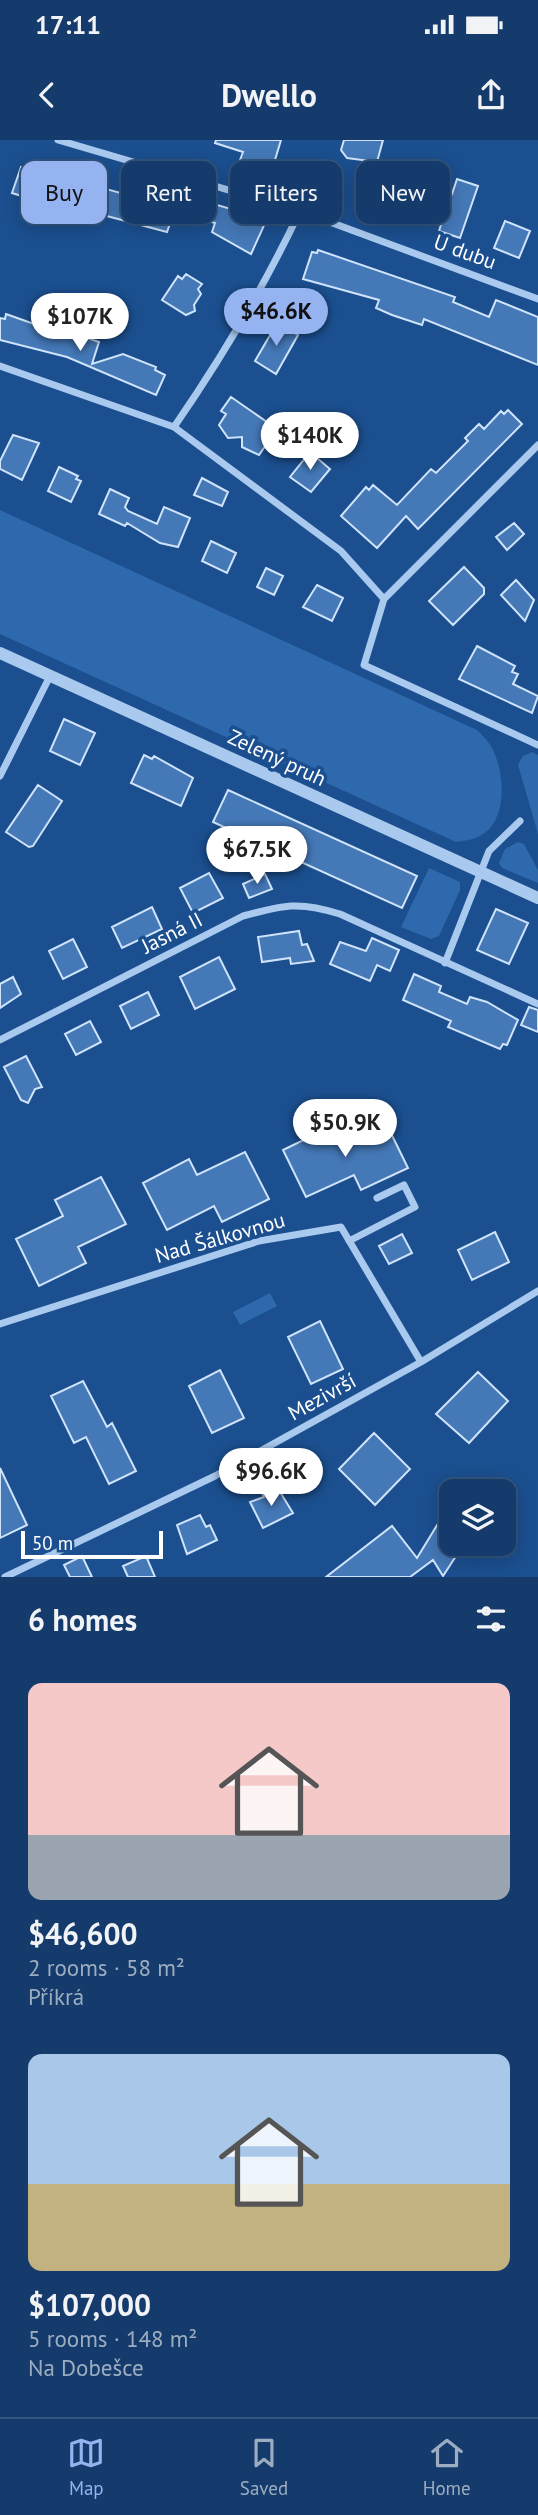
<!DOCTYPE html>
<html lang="en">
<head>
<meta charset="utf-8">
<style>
	:root { --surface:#143b6b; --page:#1d4271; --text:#f1f3f6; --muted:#9dadc1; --line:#33557e; --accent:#95b2f1 }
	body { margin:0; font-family:"PT Sans",sans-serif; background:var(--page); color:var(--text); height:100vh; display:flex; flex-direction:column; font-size:26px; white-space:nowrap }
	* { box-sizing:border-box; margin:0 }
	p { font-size:23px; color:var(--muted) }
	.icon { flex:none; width:38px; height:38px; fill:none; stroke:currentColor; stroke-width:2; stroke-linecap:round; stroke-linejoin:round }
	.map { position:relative; height:1437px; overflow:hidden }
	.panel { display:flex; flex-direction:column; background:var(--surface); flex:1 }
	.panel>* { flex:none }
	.banner { position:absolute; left:21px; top:21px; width:497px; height:63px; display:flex; gap:14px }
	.buttons { position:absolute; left:439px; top:1339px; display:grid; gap:14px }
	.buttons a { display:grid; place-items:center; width:77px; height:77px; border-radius:14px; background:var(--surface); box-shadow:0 4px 18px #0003,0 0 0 2px var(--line); font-size:35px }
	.scale { position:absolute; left:21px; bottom:18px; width:142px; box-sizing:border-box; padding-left:7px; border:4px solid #fff; border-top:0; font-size:19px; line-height:24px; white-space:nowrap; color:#fff; -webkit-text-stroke:5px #1b4f8f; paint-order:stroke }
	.price { position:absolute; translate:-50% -60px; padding:0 16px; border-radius:24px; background:#fff; color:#222; font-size:23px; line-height:46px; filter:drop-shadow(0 2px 4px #0008) }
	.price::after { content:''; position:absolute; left:50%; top:42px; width:21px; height:16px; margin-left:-10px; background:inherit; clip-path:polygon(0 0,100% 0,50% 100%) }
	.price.active { background:var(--accent); color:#111 }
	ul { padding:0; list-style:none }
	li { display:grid; align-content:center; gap:14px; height:371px; padding:0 28px }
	li span { display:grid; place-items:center; height:217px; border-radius:14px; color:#555 }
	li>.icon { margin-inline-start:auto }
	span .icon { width:126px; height:126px; fill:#fffc; stroke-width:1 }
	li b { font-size:30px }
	h2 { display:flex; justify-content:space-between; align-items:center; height:84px; padding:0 28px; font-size:30px }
	.chip { padding:0 24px; border-radius:14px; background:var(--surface); box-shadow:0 4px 18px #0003,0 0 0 2px var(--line); font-size:24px; line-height:63px }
	.chip.active { background:var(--accent); color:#111 }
	.status { display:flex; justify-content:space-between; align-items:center; height:49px; padding:0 35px; background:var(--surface); direction:ltr }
	.status svg { height:19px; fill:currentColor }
	header { display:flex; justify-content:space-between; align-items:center; height:91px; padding:0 28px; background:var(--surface); font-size:32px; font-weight:700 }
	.dock { display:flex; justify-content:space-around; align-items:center; height:98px; border-top:2px solid var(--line); background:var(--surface); font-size:19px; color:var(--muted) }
	.dock a { display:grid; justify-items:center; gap:4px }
	.dock .active { color:var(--accent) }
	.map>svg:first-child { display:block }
</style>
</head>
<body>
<div class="status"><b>17:11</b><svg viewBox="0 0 49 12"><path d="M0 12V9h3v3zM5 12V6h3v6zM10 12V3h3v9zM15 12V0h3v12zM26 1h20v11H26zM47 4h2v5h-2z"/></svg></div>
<header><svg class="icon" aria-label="back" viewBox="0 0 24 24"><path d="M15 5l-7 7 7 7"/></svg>Dwello<svg class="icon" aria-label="share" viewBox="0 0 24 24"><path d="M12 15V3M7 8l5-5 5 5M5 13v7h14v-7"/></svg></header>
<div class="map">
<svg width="538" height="1437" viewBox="0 0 538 1437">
	<rect width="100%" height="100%" fill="#1b4f8f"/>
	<!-- green -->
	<path fill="#2e69ad" d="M0,370l477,220c6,6 14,14 17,22 11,25 14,71 -16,85 -6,3 -16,4 -22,5l-456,-208z
		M532,612l6,3v79l-20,-69 5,-9z
		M518,702l6,2 14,26v13l-36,-15 -3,-5 6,-14z
		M429,728l31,14v8l-21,46 -8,3 -30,-12z
		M270,1153l7,13 -37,19 -7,-13z"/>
	<!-- building -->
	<path fill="#4478b7" stroke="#cfe3fa" stroke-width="2" d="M216,0h65l-9,30 -32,-10 3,-8 -28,-9z
		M344,0h39l-6,22 -30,-4 -6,-8z
		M32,26l20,7 -1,5 33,11 2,-4 11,4 6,-5 3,5 25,7v-2l44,15 -8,23 -64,-17 -2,5 -89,-27 9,-26 10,4z
		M395,33l57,21 5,-15 21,7 -18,52 -21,-7 7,-22 -32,-11 -6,18 -25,-9z
		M185,56l82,23 -16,35 -39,-22 3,-9 -37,-10z
		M505,81l25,10 -11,27 -25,-10z
		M318,110l137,47 -2,5 36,15 7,-17 42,17v48l-114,-46 -2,6 -30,-10 -16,-7 3,-8 -76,-21 9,-27 5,1z
		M186,134l16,10 -4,5 3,5 -7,11 1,6 -9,4 -24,-15 16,-24 4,3z
		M6,174l73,26 2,-4 18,6 -7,22 31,-10 33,13 -1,3 10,5 -9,20 -89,-38 -67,-17v-22l5,1z
		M277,183l21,12 -22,39 -21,-13z
		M231,257l46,32 -18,26 -17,-8v-10l-14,1 -9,-13 7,-11 -5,-3z
		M508,270l14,14 -104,105 -12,-13 -29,32 -36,-32 25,-29 3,3 4,-5 24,20 34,-36 5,4 32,-32 -3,-3 14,-14 5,5 17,-18 3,3z
		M13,295l26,8 -17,37 -22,-11v-8z
		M310,312l20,17 -19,23 -21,-15z
		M59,327l19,9 -2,3 5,2 -10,21 -23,-11z
		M202,338l26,14 -6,14 -28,-11z
		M110,349l19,9 -4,9 3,4 29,13 7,-17 26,11 -12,29 -18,-4 -33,-20 -2,3 -26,-12z
		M514,383l10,11 -17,16 -11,-13z
		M211,401l25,12 -9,20 -25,-12z
		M464,427l20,21v6l-31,31 -24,-24z
		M266,428l17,8 -9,19 -17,-8z
		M516,440l18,20 -9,21 -24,-26z
		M317,445l26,13 -11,23 -29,-14z
		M477,506l38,20 -3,6 6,2 -5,10 25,12 -6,17 -73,-34z
		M64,579l31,14 -15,32 -30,-14z
		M144,615l8,4 2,-3 39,22 -12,28 -50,-23z
		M38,645l24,16 -29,45 -4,1 -23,-15z
		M228,650l189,86 -15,32 -189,-86z
		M209,733l14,25 -30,15 -13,-25z
		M265,734l7,15 -23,9 -6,-14z
		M152,767l10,22 -40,19 -10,-21z
		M496,769l32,14 -19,41 -32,-14z
		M299,791l3,14 5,-1 7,17 -23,3 -1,-6 -28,4 -4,-25z
		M372,798l27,12 -9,21 -13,-6 -7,16 -40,-17 10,-22 26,9z
		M73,799l14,28 -24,12 -14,-28z
		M219,817l16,32 -40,20 -15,-32z
		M414,834l27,12 -2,6 28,12 3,-7 17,5 31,18 -11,25 -4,-1 -3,5 -52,-22 3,-6 -48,-21z
		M13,837l8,17 -21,14v-24z
		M148,852l11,23 -28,14 -11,-23z
		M529,867l9,3v22l-17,-7z
		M90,881l11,21 -25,13 -11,-21z
		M26,916l16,31 -7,2 -7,14 -7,-3 -17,-33z
		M385,981l23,47 -47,22 -7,-15 -48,22 -23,-47 47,-23 8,16z
		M245,1012l24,47 -47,23 -8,-16 -47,24 -24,-47 46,-24 8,16z
		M101,1037l25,47 -48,23 8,16 -47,23 -23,-47 47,-23 -8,-16z
		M495,1092l14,30 -37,18 -14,-30z
		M402,1094l10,19 -23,11 -10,-18z
		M320,1181l23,48 -32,15 -23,-47z
		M220,1230l24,48 -32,15 -23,-47z
		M478,1232l30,29 -39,42 -33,-29z
		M83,1241l24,46 5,-4 24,48 -27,13 -23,-47 -12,6 -23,-47z
		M374,1293l36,36 -35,36 -36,-36z
		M0,1328l27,57 -27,13z
		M277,1347l16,26 -30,15 -13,-26 14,-5 -2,-4z
		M200,1375l6,12 4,-2 7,15 -30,14 -10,-29z
		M442,1377l10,6v22l6,8 -15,23 -10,-16 -23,17h-84l66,-51 25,32z
		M82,1416l10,21h-22l-6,-12z
		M146,1416l9,21h-27l-5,-11z"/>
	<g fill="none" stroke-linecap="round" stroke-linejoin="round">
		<!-- minor -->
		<path stroke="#a9c9ee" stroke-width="7" d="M58,0l242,71 238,88
			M0,226l174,61 167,124 43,48
			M174,287c47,-68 90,-140 126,-216
			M538,305l-154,154 -20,66 174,80
			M0,636l50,-100
			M445,823l44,-112 31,-30
			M0,900l243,-124c41,-11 56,-15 97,-2l198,90
			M349,1101l66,-34 -11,-22 -27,13
			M0,1184l259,-83 82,-14 80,135
			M5,1437l210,-101 206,-114 117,-71"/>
		<!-- tertiary -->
		<path stroke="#a9c9ee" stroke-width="12" d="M0,513l538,245"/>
	</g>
	<g text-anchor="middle" stroke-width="7" stroke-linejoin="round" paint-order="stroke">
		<!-- street labels -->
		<g font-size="21" fill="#fff" stroke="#1b4f8f">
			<text transform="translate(465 112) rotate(20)" y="7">U dubu</text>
			<text transform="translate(277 618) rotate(25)" y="7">Zelený pruh</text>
			<text transform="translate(172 793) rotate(-27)" y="7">Jasná II</text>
			<text transform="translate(220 1098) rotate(-16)" y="7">Nad Šálkovnou</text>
			<text transform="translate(322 1257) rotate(-29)" y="7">Mezivrší</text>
		</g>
	</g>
</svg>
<div class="buttons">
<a><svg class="icon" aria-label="layers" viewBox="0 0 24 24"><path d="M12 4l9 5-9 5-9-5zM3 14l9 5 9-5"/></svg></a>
</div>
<div class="scale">50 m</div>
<b class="price active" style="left:276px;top:208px">$46.6K</b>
<b class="price" style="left:80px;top:213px">$107K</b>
<b class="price" style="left:310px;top:332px">$140K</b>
<b class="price" style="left:257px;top:746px">$67.5K</b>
<b class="price" style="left:345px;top:1019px">$50.9K</b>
<b class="price" style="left:271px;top:1368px">$96.6K</b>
<div class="banner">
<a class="chip active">Buy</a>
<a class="chip">Rent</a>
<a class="chip">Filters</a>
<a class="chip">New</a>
</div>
</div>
<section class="panel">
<h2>6 homes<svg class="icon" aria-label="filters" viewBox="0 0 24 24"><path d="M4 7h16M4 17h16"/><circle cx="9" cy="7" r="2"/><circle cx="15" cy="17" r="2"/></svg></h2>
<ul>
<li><span style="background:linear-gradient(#f6c9c9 70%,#9aa5b1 0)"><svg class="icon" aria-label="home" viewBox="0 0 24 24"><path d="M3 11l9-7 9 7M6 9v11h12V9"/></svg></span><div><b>$46,600</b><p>2 rooms · 58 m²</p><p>Příkrá</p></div></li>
<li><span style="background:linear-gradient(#a9c7e8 60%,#c2b280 0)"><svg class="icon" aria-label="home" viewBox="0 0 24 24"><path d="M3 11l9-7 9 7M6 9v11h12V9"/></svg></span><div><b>$107,000</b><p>5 rooms · 148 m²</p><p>Na Dobešce</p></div></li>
</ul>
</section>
<nav class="dock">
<a class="active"><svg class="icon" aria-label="map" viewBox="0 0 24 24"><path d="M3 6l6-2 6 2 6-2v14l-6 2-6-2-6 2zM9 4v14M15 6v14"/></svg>Map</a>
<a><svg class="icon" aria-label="saved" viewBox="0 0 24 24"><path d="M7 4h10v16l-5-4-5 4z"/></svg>Saved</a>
<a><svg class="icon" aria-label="home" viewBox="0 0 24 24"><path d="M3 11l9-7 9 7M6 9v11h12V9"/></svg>Home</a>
</nav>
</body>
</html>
